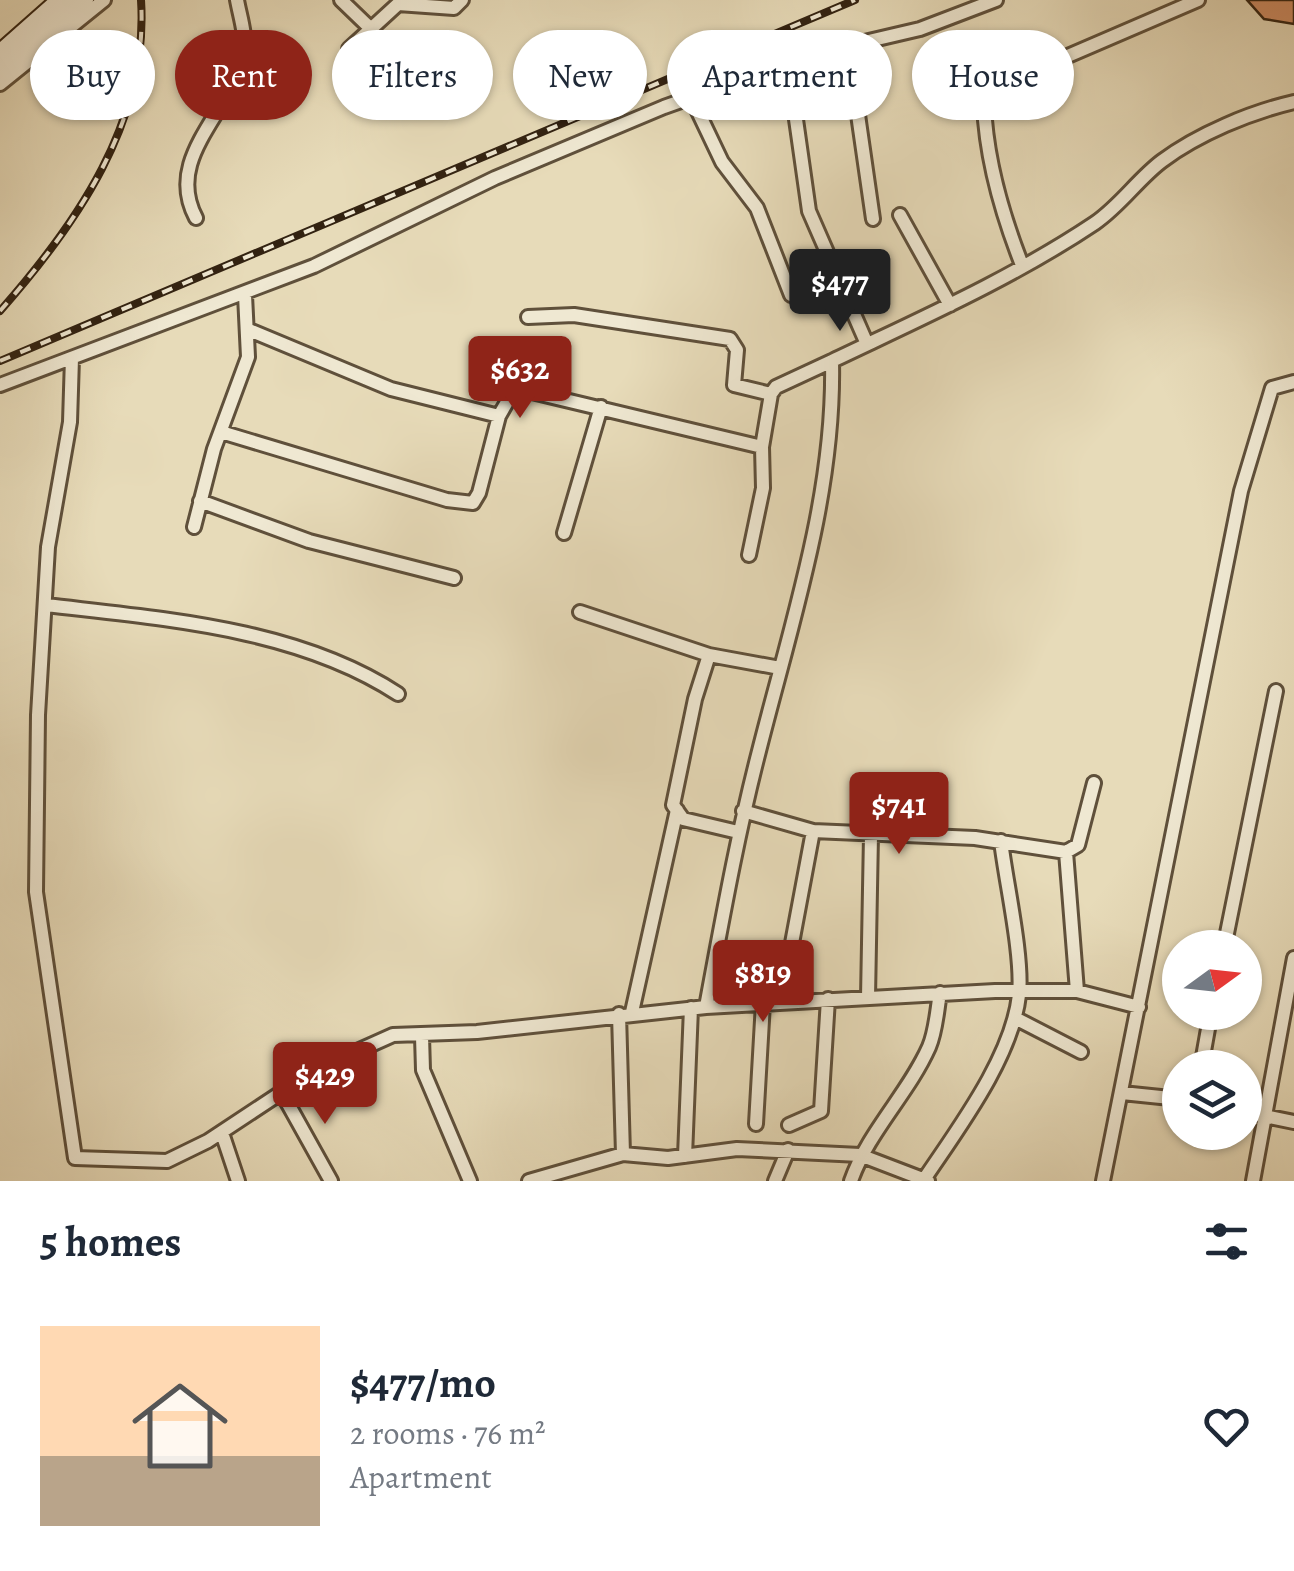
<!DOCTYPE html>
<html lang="en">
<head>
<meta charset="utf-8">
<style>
	:root { --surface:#fff; --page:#f6f6f7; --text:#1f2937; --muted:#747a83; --line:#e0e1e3; --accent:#8f2418 }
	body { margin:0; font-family:Alegreya,serif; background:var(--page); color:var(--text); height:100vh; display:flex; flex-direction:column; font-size:38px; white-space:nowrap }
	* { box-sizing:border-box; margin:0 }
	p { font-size:32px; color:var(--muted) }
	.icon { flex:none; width:55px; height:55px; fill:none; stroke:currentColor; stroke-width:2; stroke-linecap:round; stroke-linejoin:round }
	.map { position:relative; height:1181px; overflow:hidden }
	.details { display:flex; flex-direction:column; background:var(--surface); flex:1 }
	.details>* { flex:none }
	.guide { position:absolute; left:30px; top:30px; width:1235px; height:90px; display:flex; gap:20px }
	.needle { width:65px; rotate:75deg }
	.tools { position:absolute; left:1162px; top:930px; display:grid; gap:20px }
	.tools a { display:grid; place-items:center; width:100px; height:100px; border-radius:50%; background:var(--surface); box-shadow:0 2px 8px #0004; font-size:50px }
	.price { position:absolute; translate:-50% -85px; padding:0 22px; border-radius:10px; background:var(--accent); color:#fff; font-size:32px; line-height:65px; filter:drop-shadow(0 2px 5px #0008) }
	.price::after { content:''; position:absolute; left:50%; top:60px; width:30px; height:22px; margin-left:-15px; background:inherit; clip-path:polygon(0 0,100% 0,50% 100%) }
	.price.current { background:#222; color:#fff }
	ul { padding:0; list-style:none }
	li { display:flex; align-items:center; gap:30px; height:250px; padding:0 40px }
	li+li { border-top:2px solid var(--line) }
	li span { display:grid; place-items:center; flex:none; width:280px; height:200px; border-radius:0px; color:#555 }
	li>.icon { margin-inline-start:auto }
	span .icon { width:120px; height:120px; fill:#fffc; stroke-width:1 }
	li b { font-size:42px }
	h2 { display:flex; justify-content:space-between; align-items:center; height:120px; padding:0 40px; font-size:42px }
	.pill { padding:0 35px; border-radius:45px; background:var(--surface); box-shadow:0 2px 8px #0004; font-size:35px; line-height:90px }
	.pill.current { background:var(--accent); color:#fff }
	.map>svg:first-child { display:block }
</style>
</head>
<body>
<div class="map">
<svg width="1294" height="1181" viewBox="0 0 1294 1181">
	<rect width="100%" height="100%" fill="#e7dbb9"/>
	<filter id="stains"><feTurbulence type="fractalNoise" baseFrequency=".002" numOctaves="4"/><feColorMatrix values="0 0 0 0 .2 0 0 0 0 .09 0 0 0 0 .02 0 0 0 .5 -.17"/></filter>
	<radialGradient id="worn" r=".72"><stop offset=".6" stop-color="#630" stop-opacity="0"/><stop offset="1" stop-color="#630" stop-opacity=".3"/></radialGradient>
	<!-- building -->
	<path fill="#d08e65" stroke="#322211" stroke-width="2.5" d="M1247,0h47v24l-30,-5z"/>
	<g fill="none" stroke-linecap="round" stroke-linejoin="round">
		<defs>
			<path id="street" d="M341,0l56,54
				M848,45l25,174
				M349,49l49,-45 56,4 8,-8
				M788,63l21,148 58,133
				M0,84l104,-84
				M991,89l207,-89
				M692,99l30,63 35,46 34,87
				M984,104c2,55 18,110 38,161
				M900,215l50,90
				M196,218c-33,-62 37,-106 47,-164 4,-18 -3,-37 -6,-54
				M528,317l46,-2 156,24 7,11 -3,35 37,9
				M249,330l142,59 108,27
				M72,358l-2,64 -22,125 -10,168 -2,177 39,266 92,3 41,-20 109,-72 76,-34 84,-3 229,-25 289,-16h82l62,16
				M0,385l314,-119 181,-88 169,-71 149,-53 107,-25 76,-29
				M221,432l226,68 26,3 6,-10 20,-77 16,-28 247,59 9,-53 5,-7 56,-26
				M200,501l109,40 145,37
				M194,527l20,-78 34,-92 -3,-62
				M564,533l37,-126
				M749,555l14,-67 -1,-41
				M46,605c118,14 251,23 352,89
				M580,612l129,43
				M743,811l70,20 162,7 91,14 12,-7 16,-62
				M738,832l-55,-13 -10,-14 22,-106 14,-44 71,13
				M1066,852l11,139
				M1224,948l52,-257
				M868,997l3,-162
				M781,1002l32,-171
				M706,1007c16,-86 31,-171 53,-256 32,-127 76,-257 73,-390 88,-42 181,-83 263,-138 26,-18 43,-44 67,-62 36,-27 89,-49 132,-59
				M632,1012l45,-202
				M619,1014l4,140
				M1015,1018l66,34
				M422,1036l1,34 47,111
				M1201,1068l10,-56
				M282,1093l49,88
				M1122,1093l58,6
				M1245,1112l49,10
				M756,1124l7,-121
				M789,1125l32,-14 7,-112
				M222,1133l16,48
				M685,1156l6,-148
				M529,1181l94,-27 45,4 69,-9 123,6 68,26
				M775,1181l13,-31
				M851,1181c17,-49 57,-87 78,-134 7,-16 8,-37 11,-54
				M923,1181c34,-51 89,-123 96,-186 4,-39 -13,-112 -18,-154
				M1103,1181l138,-690 31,-103 22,-6
				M1253,1181l41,-223"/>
			<path id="secondary" d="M0,54l61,-54
				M0,72l84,-72"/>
		</defs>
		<!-- street casing -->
		<use href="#street" stroke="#5f503b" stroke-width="18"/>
		<!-- secondary casing -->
		<use href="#secondary" stroke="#322211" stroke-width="22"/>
		<!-- street -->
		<use href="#street" stroke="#efe8d2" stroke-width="12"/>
		<!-- secondary -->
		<use href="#secondary" stroke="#efe8d2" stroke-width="18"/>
		<defs>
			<path id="rail" d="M0,311c76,-86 149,-190 141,-311
				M0,361l855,-361"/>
		</defs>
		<!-- rail casing -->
		<use href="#rail" stroke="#322211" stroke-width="8"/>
		<!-- rail -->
		<use href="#rail" stroke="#efe8d2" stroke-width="4" stroke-dasharray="11" stroke-linecap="butt"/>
	</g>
	<rect width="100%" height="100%" filter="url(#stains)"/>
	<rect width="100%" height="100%" fill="url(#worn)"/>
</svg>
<div class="tools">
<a><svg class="needle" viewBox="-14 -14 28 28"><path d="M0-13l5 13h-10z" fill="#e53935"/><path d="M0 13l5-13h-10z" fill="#747a83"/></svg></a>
<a><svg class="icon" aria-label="layers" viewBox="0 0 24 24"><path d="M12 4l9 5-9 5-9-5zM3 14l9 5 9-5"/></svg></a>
</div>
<b class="price current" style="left:840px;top:334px">$477</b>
<b class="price" style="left:520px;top:421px">$632</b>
<b class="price" style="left:899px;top:857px">$741</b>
<b class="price" style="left:763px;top:1025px">$819</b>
<b class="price" style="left:325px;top:1127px">$429</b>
<div class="guide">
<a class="pill">Buy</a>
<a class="pill current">Rent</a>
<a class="pill">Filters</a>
<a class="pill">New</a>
<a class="pill">Apartment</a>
<a class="pill">House</a>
</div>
</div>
<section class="details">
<h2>5 homes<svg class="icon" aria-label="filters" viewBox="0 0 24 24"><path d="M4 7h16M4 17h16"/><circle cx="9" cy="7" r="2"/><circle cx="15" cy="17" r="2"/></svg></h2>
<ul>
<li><span style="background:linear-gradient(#ffd9b3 65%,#b9a48a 0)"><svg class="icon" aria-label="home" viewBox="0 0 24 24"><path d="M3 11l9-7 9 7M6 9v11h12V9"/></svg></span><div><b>$477/mo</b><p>2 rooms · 76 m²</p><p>Apartment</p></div><svg class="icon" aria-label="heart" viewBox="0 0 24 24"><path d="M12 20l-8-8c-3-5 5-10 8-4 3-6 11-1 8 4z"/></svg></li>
</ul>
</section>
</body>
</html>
